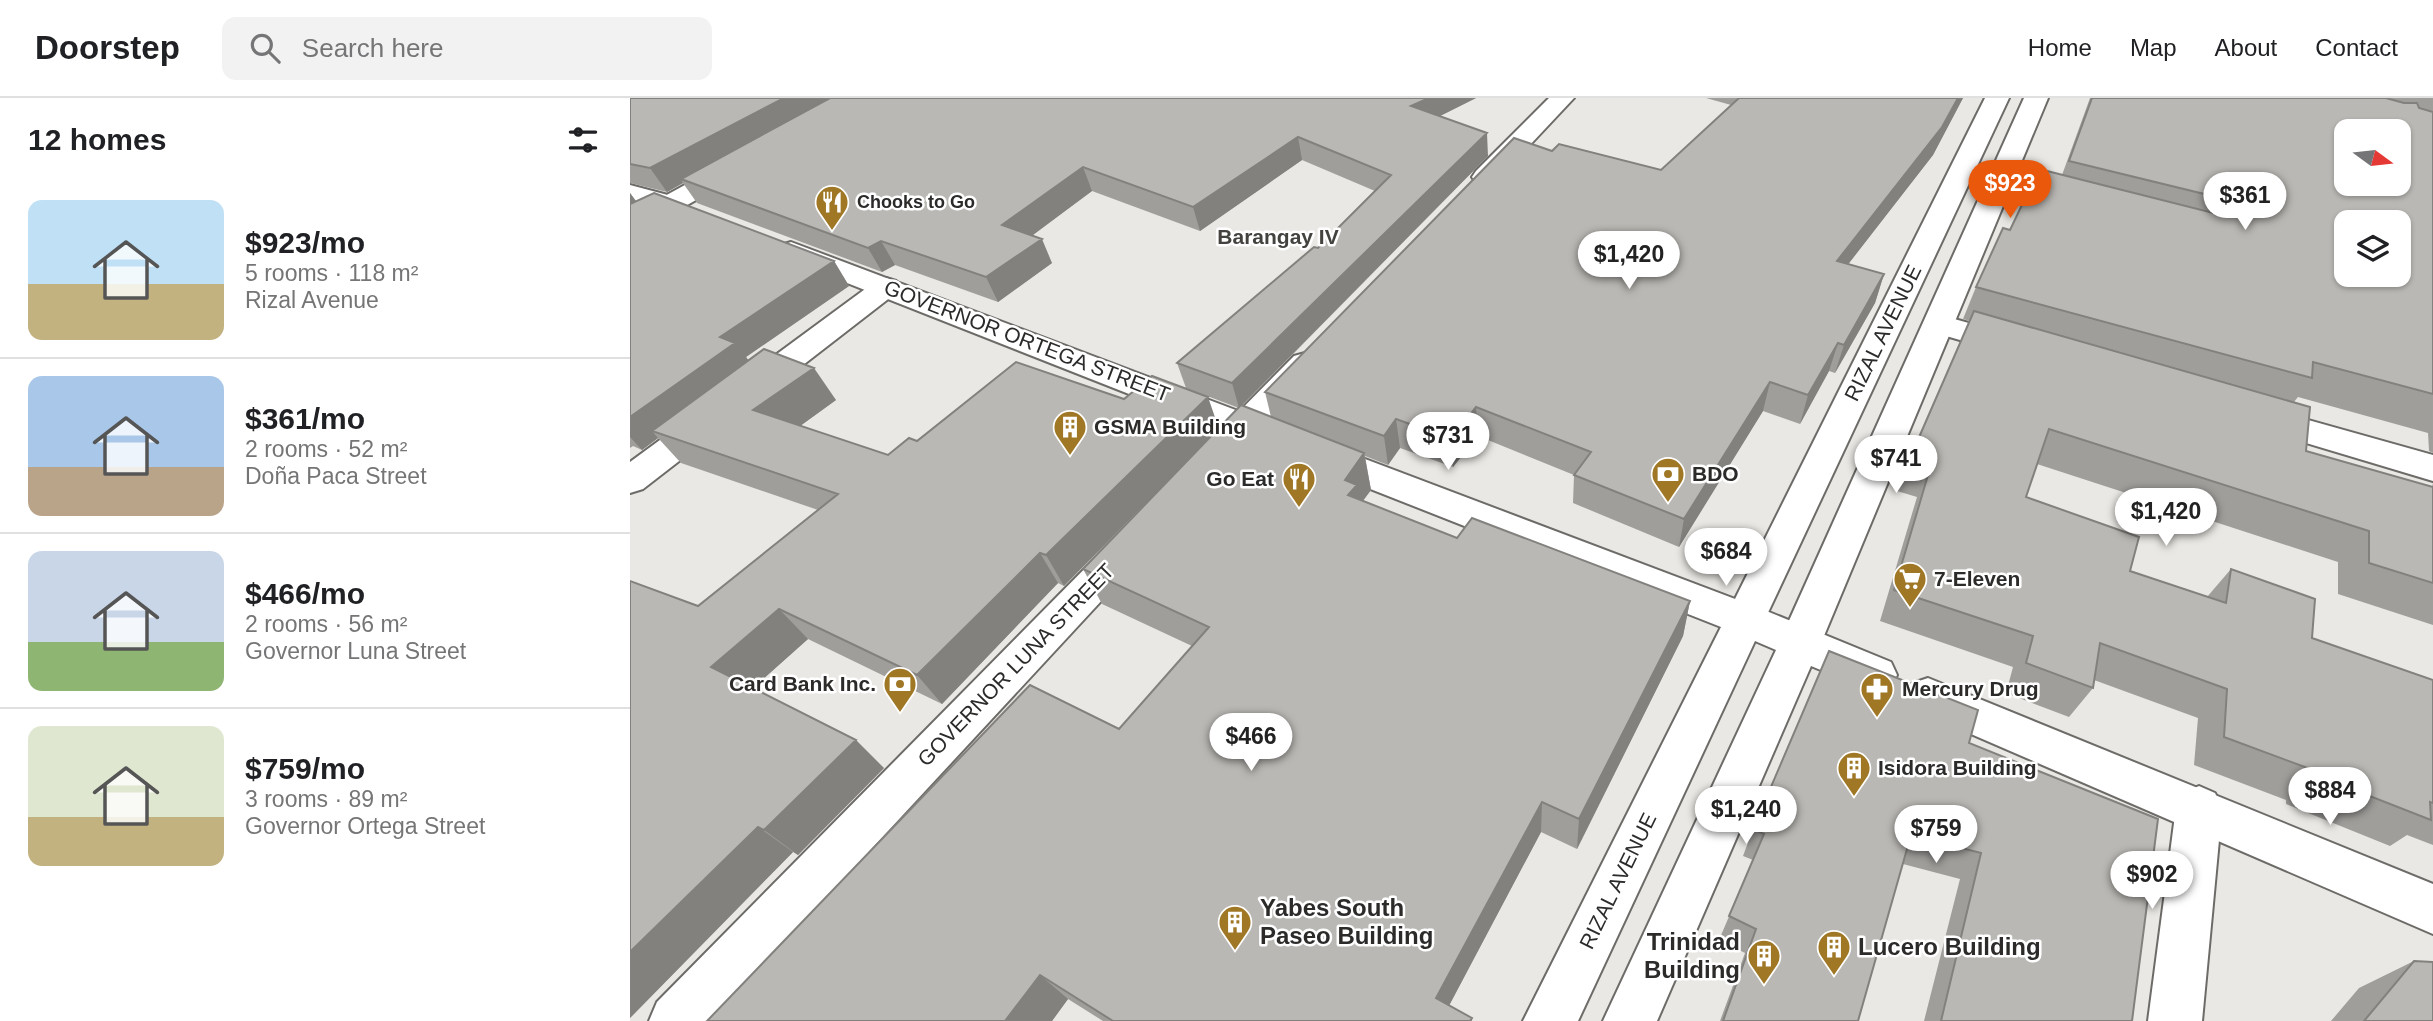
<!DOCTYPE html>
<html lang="en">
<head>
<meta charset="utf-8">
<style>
	:root { --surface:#fff; --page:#f2f2f2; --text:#202124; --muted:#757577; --line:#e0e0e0; --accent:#ea580c }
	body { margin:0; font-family:Arial,sans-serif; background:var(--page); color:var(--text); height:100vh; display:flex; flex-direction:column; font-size:26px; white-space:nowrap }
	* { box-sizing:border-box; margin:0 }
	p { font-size:23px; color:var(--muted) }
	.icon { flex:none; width:38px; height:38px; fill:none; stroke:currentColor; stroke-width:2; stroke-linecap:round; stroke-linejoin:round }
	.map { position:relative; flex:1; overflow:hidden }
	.details { display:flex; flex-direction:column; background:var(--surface); width:630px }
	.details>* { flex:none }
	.needle { width:46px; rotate:105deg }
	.tools { position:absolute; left:1704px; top:21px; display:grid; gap:14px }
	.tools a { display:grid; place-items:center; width:77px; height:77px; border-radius:14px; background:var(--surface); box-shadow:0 2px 5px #0004; font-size:35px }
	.price { position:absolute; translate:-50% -60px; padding:0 16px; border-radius:24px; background:#fff; color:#222; font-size:23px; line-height:46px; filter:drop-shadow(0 2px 4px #0008) }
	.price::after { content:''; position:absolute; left:50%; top:42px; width:21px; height:16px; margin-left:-10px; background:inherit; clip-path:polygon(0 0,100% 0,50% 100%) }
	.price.on { background:var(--accent); color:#fff }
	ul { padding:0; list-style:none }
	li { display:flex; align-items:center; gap:21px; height:175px; padding:0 28px }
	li+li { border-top:2px solid var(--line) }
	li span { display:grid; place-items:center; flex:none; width:196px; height:140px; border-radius:14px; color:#555 }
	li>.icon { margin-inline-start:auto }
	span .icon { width:84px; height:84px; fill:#fffc; stroke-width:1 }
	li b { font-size:30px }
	h2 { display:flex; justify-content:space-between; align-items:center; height:84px; padding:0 28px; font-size:30px }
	header { display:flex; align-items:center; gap:42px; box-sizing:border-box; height:98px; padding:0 35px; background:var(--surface); border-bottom:2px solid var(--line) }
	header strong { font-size:33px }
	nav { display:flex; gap:38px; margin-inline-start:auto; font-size:24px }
	.search { width:490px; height:63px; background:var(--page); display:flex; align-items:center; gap:18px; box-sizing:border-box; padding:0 24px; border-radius:14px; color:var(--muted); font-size:26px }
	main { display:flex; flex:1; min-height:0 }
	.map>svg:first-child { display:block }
</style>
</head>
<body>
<header>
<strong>Doorstep</strong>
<div class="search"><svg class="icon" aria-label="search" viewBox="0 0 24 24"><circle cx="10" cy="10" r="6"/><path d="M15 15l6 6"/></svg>Search here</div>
<nav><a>Home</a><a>Map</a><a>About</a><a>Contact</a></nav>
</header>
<main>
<section class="details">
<h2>12 homes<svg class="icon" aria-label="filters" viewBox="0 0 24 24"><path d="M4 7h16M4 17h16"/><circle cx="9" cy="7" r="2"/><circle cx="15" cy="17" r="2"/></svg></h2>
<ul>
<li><span style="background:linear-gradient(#bfe0f5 60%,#c2b280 0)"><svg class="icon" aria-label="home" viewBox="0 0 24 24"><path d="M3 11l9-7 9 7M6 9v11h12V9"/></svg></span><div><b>$923/mo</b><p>5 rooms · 118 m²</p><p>Rizal Avenue</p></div></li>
<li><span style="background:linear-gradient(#a9c7e8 65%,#b9a48a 0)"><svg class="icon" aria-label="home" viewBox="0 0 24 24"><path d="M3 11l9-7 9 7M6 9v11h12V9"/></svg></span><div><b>$361/mo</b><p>2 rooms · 52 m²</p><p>Doña Paca Street</p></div></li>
<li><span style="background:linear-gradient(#c9d6e8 65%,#8fb573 0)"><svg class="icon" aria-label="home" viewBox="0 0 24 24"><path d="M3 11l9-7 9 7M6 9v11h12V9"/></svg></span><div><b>$466/mo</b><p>2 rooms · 56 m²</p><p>Governor Luna Street</p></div></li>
<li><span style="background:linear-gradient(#dfe7d0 65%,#c2b280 0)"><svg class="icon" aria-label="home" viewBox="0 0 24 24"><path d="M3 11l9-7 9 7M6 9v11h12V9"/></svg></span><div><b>$759/mo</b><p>3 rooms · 89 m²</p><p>Governor Ortega Street</p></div></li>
</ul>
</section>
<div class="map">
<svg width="1803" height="923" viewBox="0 0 1803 923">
	<rect width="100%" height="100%" fill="#eae8e4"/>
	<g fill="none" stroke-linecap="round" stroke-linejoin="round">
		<defs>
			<path id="service" d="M1369,82l69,17 3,4 -9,5 -69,-17 -3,-4 3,-4z"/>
			<path id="minor" d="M919,0h25l-80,85 -9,2 -9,-2 -4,-6 4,-6z
				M0,87l49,13 3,6 -3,6 -10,2 -39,-11z
				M256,180l10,3 5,6 -5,6 -253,196 -13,4v-31l246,-181z
				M1310,217l86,24 5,7 -5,7 -11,3 -86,-25 -4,-7 4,-7z
				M675,255l11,3 5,7 -5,7 -81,88 -12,3 -12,-3 -5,-9 5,-9 83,-84z
				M1628,308l175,49v26l-187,-56 -5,-8 5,-8z
				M498,436l13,4 6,10 -6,10 -429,463h-63l8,-19 458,-464z
				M1569,688l16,7 7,15 -20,213h-54l28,-213 7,-15z"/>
			<path id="tertiary" d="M1355,0h24l-244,521 -6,11 -14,5 -14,-5 -6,-11z
				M1394,0h24l-227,545 -6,12 -15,5 -15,-5 -6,-12z"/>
			<path id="secondary" d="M106,61l9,3 4,5 -4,5 -105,60 -10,2v-19l97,-53z
				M161,144l968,366 132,54 6,13 -6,13 -15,5 -65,-27 -154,355h-54l173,-371 -21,-9 -177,380h-55l198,-394 -940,-370 -4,-6 4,-6z
				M1298,580l505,206v50l-520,-225 -6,-13 6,-13z"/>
		</defs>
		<!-- service casing -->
		<use href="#service" stroke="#6d6b68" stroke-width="4"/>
		<!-- minor casing -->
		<use href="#minor" stroke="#6d6b68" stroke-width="4"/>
		<!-- tertiary casing -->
		<use href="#tertiary" stroke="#6d6b68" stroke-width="4"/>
		<!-- secondary casing -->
		<use href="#secondary" stroke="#6d6b68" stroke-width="4"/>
		<!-- service -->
		<use href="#service" fill="#fff" fill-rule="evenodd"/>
		<!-- minor -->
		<use href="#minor" fill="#fff" fill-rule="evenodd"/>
		<!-- tertiary -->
		<use href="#tertiary" fill="#fff" fill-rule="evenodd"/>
		<!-- secondary -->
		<use href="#secondary" fill="#fff" fill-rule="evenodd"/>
	</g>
	<!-- wall -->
	<path fill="#a09e9b" d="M0,0h846l-36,18 48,40 -246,250 29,11 -6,-25 287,-241 109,19 70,-65 -25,-7h257l-30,57 -85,109 36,10 -9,29 -40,70 -6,-2 -29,53 -37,-13 -84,136 -106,-44 1,-28 -96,-39 -25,31 -53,-19 -12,17 -23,-9 6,34 -8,11 94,37 233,63 -7,35 -106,213 -36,-17 -92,173 23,13v3h-369l-35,-22 -16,22h-345l412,-292 73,-83 -90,-42 -19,-35 127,-132 -146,149 -6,-3 -116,121 -134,-65 -55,49 131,80 -86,87 -5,-3 -163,166 68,-412 120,-96 -137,-47 -23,-25 -16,12 -9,-4 -3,2v-255l6,8 198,60 15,25 -103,71 2,3 88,40 -36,26 88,29 29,-14 207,-42 95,30 20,-21 -53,-20 -9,-25 141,-115 57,-57 -73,-31 -102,71 -108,-40 -60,44 20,28 -54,39 -103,-37 -13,7 -185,-69 -14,-20 -16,9 -37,-9z
		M1460,0h343v355l-4,-2 -1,-18 -130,-36 -4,5 12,49 126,36 1,-4v142l-95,-31v-32l-301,-98 -11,33 104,74 77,26 24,-28 81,69 121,42v165l-26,-10 -17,11 -104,-42v-4l-92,-35 4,-47 -104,-38 -1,8 -24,29 -63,-24 7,-26 -133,-46 37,-124 -20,-6 73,-170 -7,-2 13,-32 34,-57 52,-55z
		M1339,645l163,278h-208l36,-142 -57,-15 -45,157h-138l25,-68 -26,-13 34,-80 -10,-4 10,-27z
		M1784,863l19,60h-102l28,-33z"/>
	<!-- shaded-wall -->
	<path fill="#82817e" d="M154,0h55l-158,81 2,4 -16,9 -17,-24z
		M799,0h47l-62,31 -3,-23z
		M1328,0h5l-30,57 -104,134 8,-28z
		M857,35l1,23 -249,252 -7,-25z
		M668,39l4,23 -102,71 -7,-24z
		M453,69l9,24 -79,59 -11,-25z
		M0,95l10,14 -10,6z
		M412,141l10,24 -54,39 -12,-25z
		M251,143l14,24 -13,7 -14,-24z
		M204,163l15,25 -103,71 8,11 -102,63 6,7 -16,12 -12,-13v-20l90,-80z
		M1254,176l-9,29 -40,70 9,-28z
		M1208,245l-9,28 -29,53 8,-29z
		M184,270l22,32 -58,42 -25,-32z
		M1140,284l-7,29 -84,136 5,-28z
		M578,299l11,32 -155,157 -18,-31z
		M846,309l2,29 -25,31 -2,-28z
		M766,321l4,29 -12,17 -4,-29z
		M734,355l7,37 -10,13 -5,29 -11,-52z
		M410,455l18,30 -116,121 -25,-29z
		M1060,503l-7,35 -106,213 2,-30z
		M149,511l29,30 -64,57 -33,-29z
		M226,642l28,28 -86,87 -34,-25z
		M912,704l-1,30 -100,189 -5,-23z
		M128,729l35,25 -163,166v-66z
		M410,877l28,24 -16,22h-47z"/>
	<!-- building -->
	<path fill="#bab8b4" stroke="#82817e" stroke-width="2" fill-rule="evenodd" d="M0,0h154l-134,70 -20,-4z
		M200,0h599l-18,8 76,27 -255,250 -55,-20 137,-116 4,1 73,-73 -93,-38 -105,70 -110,-40 -81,58 40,14 -56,38 -105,-36 -13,7 -187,-69z
		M1109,0h219l-16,29 -105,134 47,13 -40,71 -6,-2 -30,52 -38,-13 -86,137 -110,-44 17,-23 -115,-45 -25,32 -55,-20 -12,17 -119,-44 249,-254 38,13 7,-7 102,26z
		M1462,0h294l18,5h13l2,5 14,4v282l-120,-32 -1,16 -336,-91 27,-59 7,2 29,-61 190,48 14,-8 -6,-7 -168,-41zM1717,33h52v53h-52zM1717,124h52v53h-52z
		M24,95l180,68 -114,76 15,6 -105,74v-213z
		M1344,213l336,96 -4,44 127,36v96l-64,-20v-32l-320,-102 -23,68 113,40 -9,34 96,32 5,-34 84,30 -3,39 121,42v123l-3,-1 1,18 -110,-43v-4l-97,-36 3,-48 -127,-46 -7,45 -67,-25 7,-27 -139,-46 37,-125 -21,-7z
		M134,251l50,19 -61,42 135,45 21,-17 8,3 99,-79 108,37 28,-23 56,21 -162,158 -6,-2 -123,122 -138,-66 -68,58 145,73 -92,90 -6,-3 -128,125v-371l68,25 140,-112 -186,-63z
		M611,307l123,48 -19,27 12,5 -9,10 109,43 15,-20 218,83 -111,218 -37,-17 -106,196 36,20 -2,3h-357l-73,-46 -35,46h-298l323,-336 89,44 90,-102 -126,-58z
		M1199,553l149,59 -9,33 189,76 -26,202h-191l40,-168 -70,-18 -53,186h-135l33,-92 -27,-13 35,-82 -11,-5z
		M1784,863l19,1v59h-69z"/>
	<!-- icons -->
	<defs>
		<symbol id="restaurant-pin" viewBox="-11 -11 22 30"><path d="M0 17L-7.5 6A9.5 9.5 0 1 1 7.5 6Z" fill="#9f7725" stroke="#fff"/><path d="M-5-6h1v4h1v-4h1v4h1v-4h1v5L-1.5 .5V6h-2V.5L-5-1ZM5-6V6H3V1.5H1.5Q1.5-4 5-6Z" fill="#fff"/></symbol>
		<symbol id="building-pin" viewBox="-11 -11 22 30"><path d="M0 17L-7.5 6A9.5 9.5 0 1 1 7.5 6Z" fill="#9f7725" stroke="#fff"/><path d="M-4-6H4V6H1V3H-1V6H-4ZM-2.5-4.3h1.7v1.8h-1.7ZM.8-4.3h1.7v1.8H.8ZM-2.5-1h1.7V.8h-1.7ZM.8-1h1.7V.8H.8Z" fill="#fff"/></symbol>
		<symbol id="bank-pin" viewBox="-11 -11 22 30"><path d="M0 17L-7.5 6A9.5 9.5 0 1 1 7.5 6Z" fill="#9f7725" stroke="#fff"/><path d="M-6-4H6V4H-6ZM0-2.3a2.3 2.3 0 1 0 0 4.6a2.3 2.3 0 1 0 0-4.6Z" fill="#fff"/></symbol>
		<symbol id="supermarket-pin" viewBox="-11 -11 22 30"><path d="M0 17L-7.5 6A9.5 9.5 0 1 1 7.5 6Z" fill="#9f7725" stroke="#fff"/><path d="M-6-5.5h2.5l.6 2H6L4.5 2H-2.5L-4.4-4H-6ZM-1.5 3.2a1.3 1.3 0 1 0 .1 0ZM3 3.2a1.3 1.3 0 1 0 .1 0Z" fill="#fff"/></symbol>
		<symbol id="pharmacy-pin" viewBox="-11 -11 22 30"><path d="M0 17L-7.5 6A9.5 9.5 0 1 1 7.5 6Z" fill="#9f7725" stroke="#fff"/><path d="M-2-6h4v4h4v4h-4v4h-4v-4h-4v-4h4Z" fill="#fff"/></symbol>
	</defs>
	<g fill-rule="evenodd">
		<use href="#restaurant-pin" x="183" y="85" width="38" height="52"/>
		<use href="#building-pin" x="421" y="310" width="38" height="52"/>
		<use href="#bank-pin" x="1019" y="357" width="38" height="52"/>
		<use href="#restaurant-pin" x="650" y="362" width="38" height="52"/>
		<use href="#supermarket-pin" x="1261" y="462" width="38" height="52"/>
		<use href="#bank-pin" x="251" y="567" width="38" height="52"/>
		<use href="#pharmacy-pin" x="1228" y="572" width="38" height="52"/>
		<use href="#building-pin" x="1205" y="651" width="38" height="52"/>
		<use href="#building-pin" x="586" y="805" width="38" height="52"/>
		<use href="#building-pin" x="1185" y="830" width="38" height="52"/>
		<use href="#building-pin" x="1115" y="839" width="38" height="52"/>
	</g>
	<g text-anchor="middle" stroke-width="5" stroke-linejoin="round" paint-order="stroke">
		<!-- far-poi labels -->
		<g font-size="18" font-weight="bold" fill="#2c2b2a" stroke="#fff" text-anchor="start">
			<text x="227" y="110">Chooks to Go</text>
		</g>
		<!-- far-quarter labels -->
		<g font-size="21" font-weight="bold" fill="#43423f" stroke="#fff">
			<text x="648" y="146">Barangay IV</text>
		</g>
		<!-- street labels -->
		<g font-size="21" fill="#2c2b2a" stroke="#fff">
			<text transform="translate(1253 235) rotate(-64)" y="7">RIZAL AVENUE</text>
			<text transform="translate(397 243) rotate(21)" y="7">GOVERNOR ORTEGA STREET</text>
			<text transform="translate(386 567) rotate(-46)" y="7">GOVERNOR LUNA STREET</text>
			<text transform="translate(988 783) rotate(-64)" y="7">RIZAL AVENUE</text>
		</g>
		<!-- poi labels -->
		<g font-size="21" font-weight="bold" fill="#2c2b2a" stroke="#fff" text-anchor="start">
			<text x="464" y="336">GSMA Building</text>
			<text x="1062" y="383">BDO</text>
			<text x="644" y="388" text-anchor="end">Go Eat</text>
			<text x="1304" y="488">7-Eleven</text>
			<text x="246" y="593" text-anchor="end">Card Bank Inc.</text>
			<text x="1272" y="598">Mercury Drug</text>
			<text x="1248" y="677">Isidora Building</text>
		</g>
		<!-- near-poi labels -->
		<g font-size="24" font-weight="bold" fill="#2c2b2a" stroke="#fff" text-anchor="start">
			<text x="630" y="818">Yabes South<tspan x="630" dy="28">Paseo Building</tspan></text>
			<text x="1110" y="852" text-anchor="end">Trinidad<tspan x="1110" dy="28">Building</tspan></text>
			<text x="1228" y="857">Lucero Building</text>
		</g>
	</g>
</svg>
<div class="tools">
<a><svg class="needle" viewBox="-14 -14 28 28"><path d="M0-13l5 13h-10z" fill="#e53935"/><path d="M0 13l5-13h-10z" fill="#757577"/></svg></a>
<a><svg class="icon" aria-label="layers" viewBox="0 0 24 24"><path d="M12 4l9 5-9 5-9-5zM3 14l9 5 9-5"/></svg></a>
</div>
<b class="price on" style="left:1380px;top:122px">$923</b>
<b class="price" style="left:1615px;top:134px">$361</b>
<b class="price" style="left:999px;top:193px">$1,420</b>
<b class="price" style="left:818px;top:374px">$731</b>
<b class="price" style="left:1266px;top:397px">$741</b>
<b class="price" style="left:1536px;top:450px">$1,420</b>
<b class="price" style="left:1096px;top:490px">$684</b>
<b class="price" style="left:621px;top:675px">$466</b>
<b class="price" style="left:1700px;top:729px">$884</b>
<b class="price" style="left:1116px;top:748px">$1,240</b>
<b class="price" style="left:1306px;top:767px">$759</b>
<b class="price" style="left:1522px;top:813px">$902</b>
</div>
</main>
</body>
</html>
